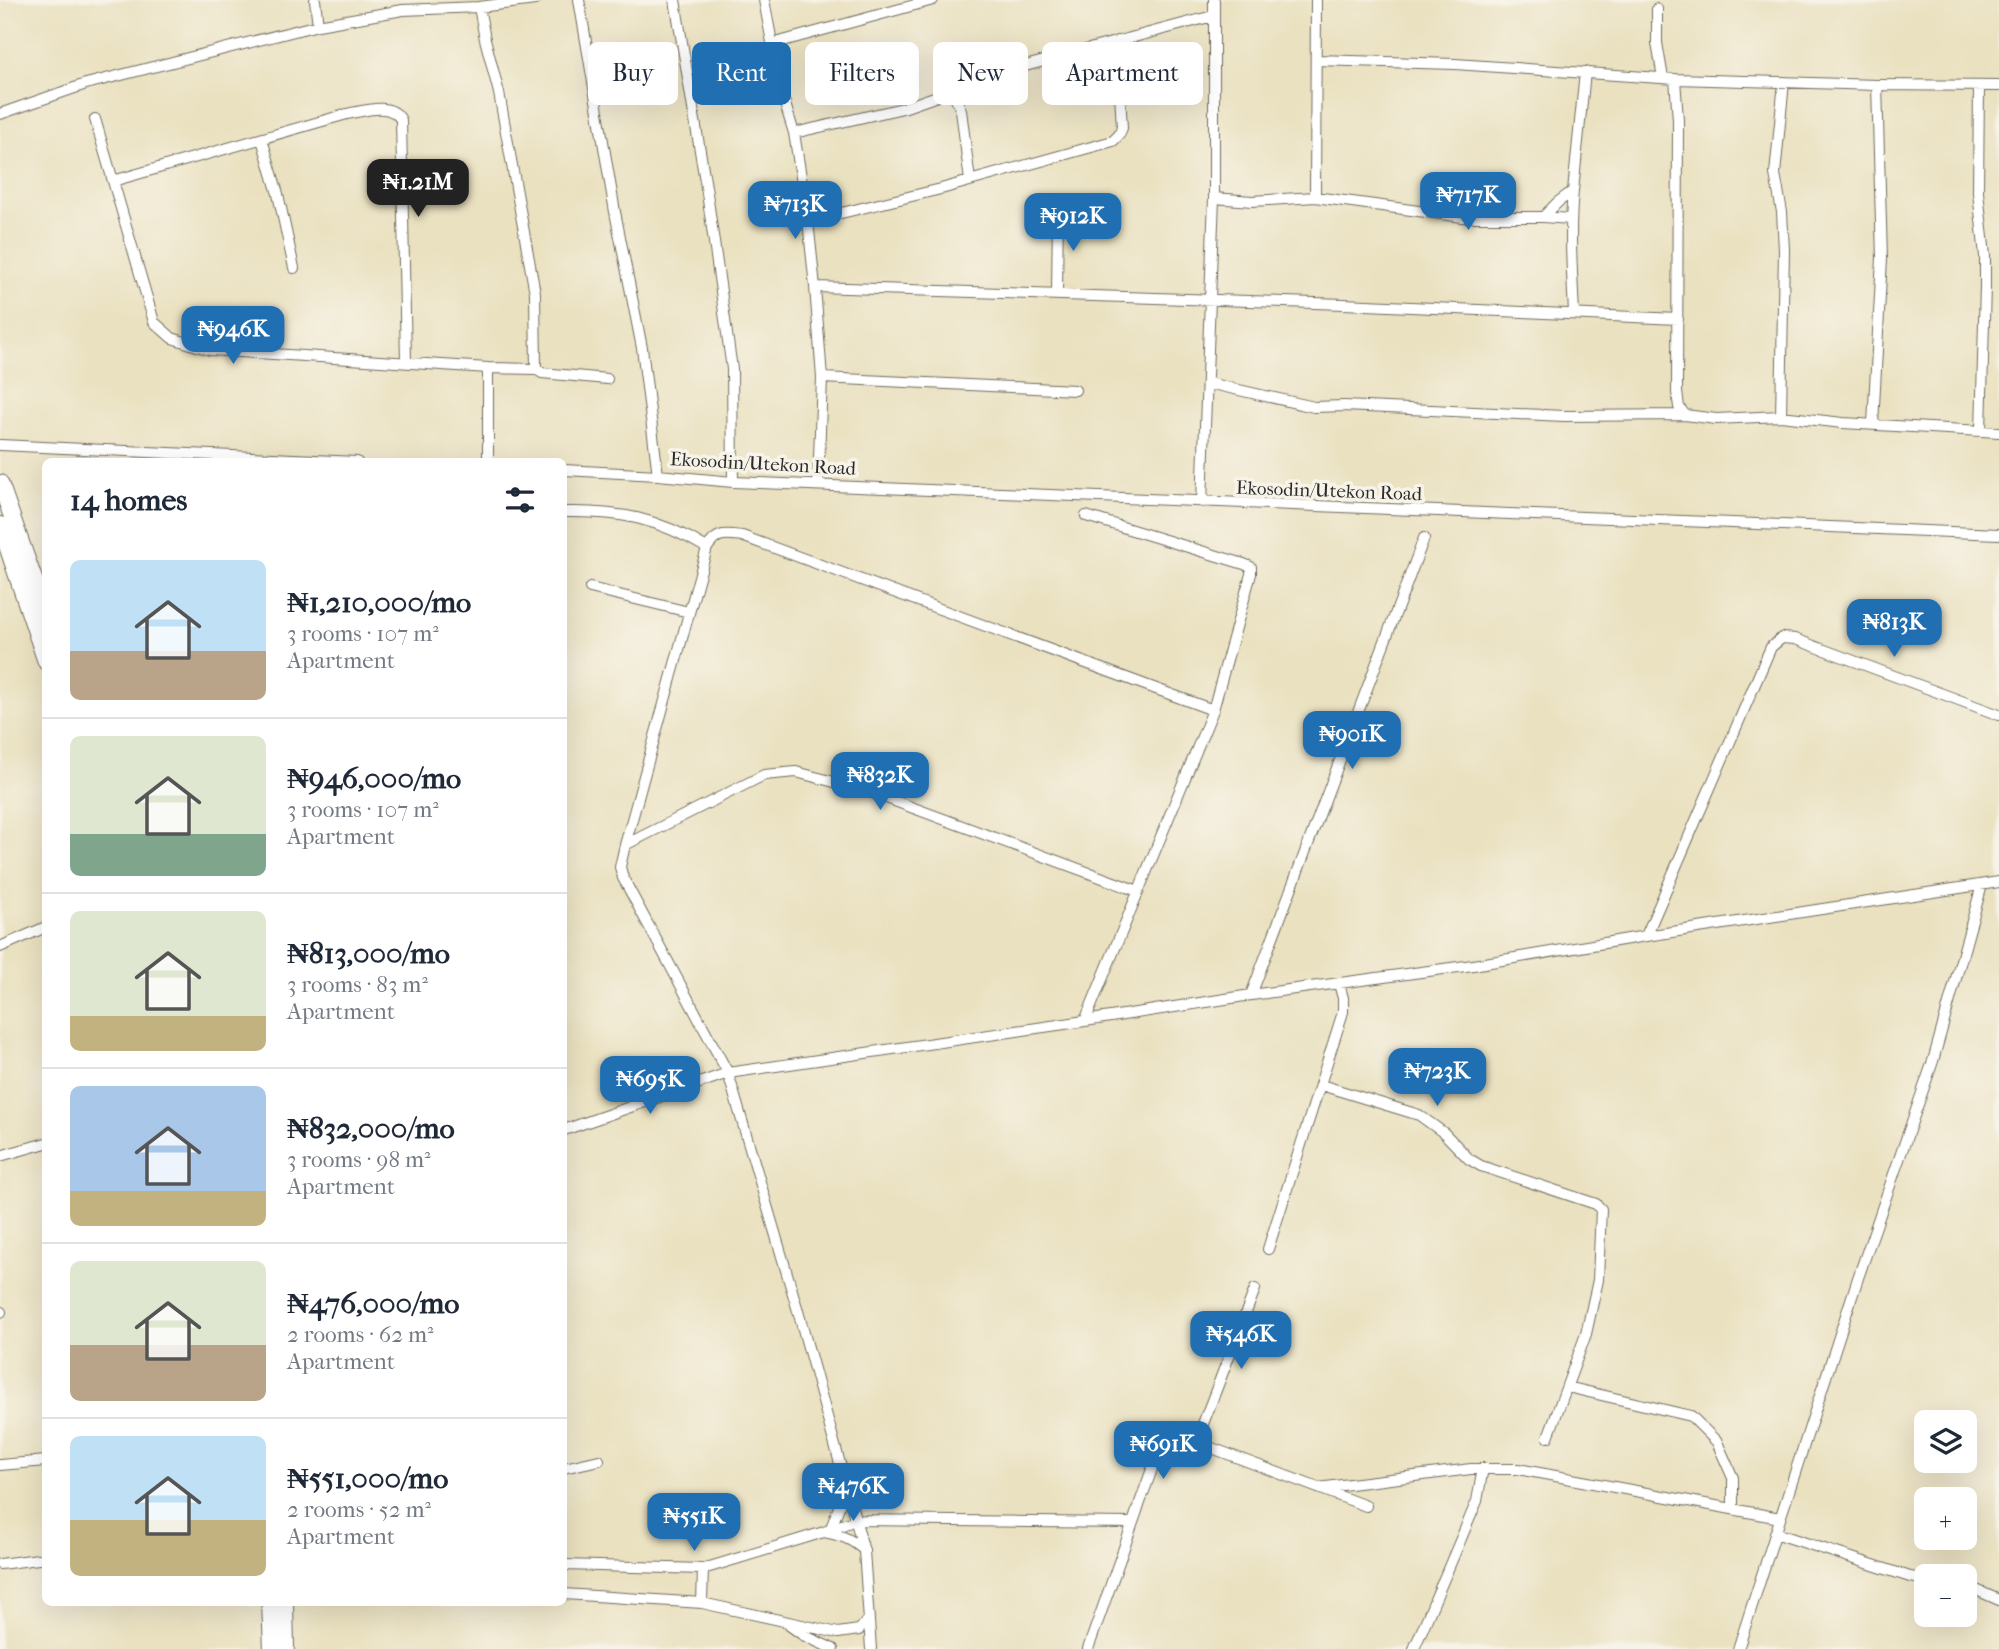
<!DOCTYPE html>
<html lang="en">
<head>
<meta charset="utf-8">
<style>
	:root { --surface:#fff; --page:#f2f2f3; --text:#1f2937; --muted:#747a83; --line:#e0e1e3; --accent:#1f6fb2 }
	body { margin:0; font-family:"IM FELL French Canon",serif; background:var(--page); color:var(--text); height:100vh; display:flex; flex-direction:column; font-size:26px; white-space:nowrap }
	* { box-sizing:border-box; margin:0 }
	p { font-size:23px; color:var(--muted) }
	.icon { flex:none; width:38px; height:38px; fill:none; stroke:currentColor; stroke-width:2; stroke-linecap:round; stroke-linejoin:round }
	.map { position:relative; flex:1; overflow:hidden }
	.panel { position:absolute; left:42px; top:458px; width:525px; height:1148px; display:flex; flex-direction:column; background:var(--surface); border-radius:10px; box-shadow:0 7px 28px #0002 }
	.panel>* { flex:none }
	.hud { position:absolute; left:588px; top:42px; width:665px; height:63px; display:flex; gap:14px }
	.controls { position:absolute; left:1914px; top:1410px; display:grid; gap:14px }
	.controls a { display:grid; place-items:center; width:63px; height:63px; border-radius:10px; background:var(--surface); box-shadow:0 7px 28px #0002; font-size:35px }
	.price { position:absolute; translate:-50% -60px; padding:0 16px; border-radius:14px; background:var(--accent); color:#fff; font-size:23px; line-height:46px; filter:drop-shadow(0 2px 4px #0008) }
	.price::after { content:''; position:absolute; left:50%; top:42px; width:21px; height:16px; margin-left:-10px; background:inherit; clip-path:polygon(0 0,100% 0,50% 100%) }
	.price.selected { background:#222; color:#fff }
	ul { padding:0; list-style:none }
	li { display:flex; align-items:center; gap:21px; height:175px; padding:0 28px }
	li+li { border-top:2px solid var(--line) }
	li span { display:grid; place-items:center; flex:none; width:196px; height:140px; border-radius:10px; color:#555 }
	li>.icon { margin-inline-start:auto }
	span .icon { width:84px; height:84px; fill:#fffc; stroke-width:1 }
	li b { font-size:30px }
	h2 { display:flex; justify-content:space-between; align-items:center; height:84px; padding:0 28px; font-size:30px }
	.pill { padding:0 24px; border-radius:10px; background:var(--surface); box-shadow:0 7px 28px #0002; font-size:24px; line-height:63px }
	.pill.selected { background:var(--accent); color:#fff }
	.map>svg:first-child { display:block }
</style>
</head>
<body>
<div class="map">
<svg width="1999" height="1649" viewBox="0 0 1999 1649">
	<rect width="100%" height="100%" fill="#f7f3e8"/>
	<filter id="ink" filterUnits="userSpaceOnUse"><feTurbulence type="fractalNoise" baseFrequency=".0143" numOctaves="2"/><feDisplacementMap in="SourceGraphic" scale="14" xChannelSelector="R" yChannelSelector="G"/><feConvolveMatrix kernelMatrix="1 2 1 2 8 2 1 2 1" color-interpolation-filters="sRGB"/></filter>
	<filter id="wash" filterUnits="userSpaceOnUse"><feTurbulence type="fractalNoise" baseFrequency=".00686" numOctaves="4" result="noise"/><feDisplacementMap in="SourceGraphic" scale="28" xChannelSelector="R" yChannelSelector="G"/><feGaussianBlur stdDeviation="1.57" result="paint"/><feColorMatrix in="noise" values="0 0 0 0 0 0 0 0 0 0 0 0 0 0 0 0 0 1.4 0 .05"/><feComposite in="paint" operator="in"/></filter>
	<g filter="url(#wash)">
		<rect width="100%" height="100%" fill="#eae1c0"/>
	</g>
	<g filter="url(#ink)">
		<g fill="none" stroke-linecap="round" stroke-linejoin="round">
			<defs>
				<path id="minor" d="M315,0l3,25
					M579,0l36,212 27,136 16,127
					M675,0l32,193 25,176 1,113
					M764,0l17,91 13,42 14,88 7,66 7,91 -4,106
					M479,7l6,32 14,54 36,200 1,76
					M1657,9v34l6,35
					M772,44l161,-44
					M1316,60l139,4 220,15 202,6 122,1
					M1675,79l3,41 -1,272 2,15 6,8
					M1979,86l-1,106 7,64v29l-4,146
					M952,91l9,19 9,71
					M0,114l86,-30 232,-59 85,-15 76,-3 56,-7
					M95,119l59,203 18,16 38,12 278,18
					M794,133l109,-25 111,-39 199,-53
					M262,139l16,55 16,74
					M113,181l234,-67c17,-3 44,-13 54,6l5,241
					M1573,191c-4,41 -1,81 1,122
					M1315,197l1,-197
					M1214,198l38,3 63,-4 148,20h80l15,-15 15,-11 12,-119
					M1543,217l27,2
					M808,221l133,-32 172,-48 6,-6 3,-7 -5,-87
					M815,287l529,17 334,15
					M1057,295l1,-86
					M822,378l253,12
					M1208,383l106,24 30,-1 220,10 121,-1 31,4 65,-3 62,7 156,9
					M1781,416l3,-166 -2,-38 -7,-38 9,-92
					M1873,424l9,-166 -5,-173
					M0,445l357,17
					M488,462v-94l48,1 6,4 65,6
					M564,470l94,5 75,7 1266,52
					M1202,502l12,-304v-198
					M564,512c56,-1 94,6 143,36
					M590,588l99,24
					M625,845l139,-70 32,-3 69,18 273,101
					M1646,936l125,-289 11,-9 13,1 204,76
					M0,947l46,-20
					M1251,995l173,-457
					M1085,1021l128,-311 38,-136v-7l-7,-3 -158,-48
					M1321,1085l98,30 25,18 25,26 12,7 115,38 5,5 -3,71 -12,54 -38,103
					M564,1130l164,-57 357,-52 166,-26 222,-30 173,-29 353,-54
					M0,1156l46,-13
					M1268,1249l75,-237v-14l-4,-14
					M0,1312h1
					M1567,1387l124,29 26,26 16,36v31
					M1196,1442l59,-153
					M0,1465l46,-4
					M564,1468l35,-8
					M1318,1488l153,-19h47l262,49
					M831,1528l15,-40
					M824,1532c17,3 27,7 40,18
					M1775,1533l135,44 17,3
					M0,1564l46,-6
					M564,1565l139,4 121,-37 31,-12 277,3
					M1965,1585l34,15
					M564,1594l138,9 136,30 21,-3 10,-11
					M702,1603l1,-34
					M789,1625l14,10 30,14
					M871,1649l-7,-98 -66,-240 -70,-238 -105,-195 -3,-11 5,-22 82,-297c11,-16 17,-14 35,-12l471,174
					M1088,1649l75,-211 6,-2 27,6 170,64
					M1414,1649l63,-148 6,-33
					M1738,1649l120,-371 75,-217 49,-176"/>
				<path id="trunk" d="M0,483l46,130
					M0,525l46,137
					M270,1603l2,46
					M285,1603l1,46"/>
			</defs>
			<!-- minor casing -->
			<use href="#minor" stroke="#6e6b5f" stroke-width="12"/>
			<!-- trunk casing -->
			<use href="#trunk" stroke="#6e6b5f" stroke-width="18"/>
			<!-- minor -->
			<use href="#minor" stroke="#fff" stroke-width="10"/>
			<!-- trunk -->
			<use href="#trunk" stroke="#fff" stroke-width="16"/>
		</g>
	</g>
	<g text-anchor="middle" stroke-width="7" stroke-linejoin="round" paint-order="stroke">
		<!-- street labels -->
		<g font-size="19" fill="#2b2b2b" stroke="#f7f3e8">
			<text transform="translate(763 463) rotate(3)" y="7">Ekosodin/Utekon Road</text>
			<text transform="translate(1329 490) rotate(2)" y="7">Ekosodin/Utekon Road</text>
		</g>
	</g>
</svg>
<div class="controls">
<a><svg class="icon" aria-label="layers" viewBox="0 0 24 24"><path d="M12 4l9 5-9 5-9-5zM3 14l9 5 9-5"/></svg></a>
<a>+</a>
<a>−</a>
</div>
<b class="price selected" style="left:418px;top:219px">₦1.21M</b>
<b class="price" style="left:1468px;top:232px">₦717K</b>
<b class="price" style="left:795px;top:241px">₦713K</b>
<b class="price" style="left:1073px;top:253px">₦912K</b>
<b class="price" style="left:233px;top:366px">₦946K</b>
<b class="price" style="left:1894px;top:659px">₦813K</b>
<b class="price" style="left:1352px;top:771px">₦901K</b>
<b class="price" style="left:880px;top:812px">₦832K</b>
<b class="price" style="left:1437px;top:1108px">₦723K</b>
<b class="price" style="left:650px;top:1116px">₦695K</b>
<b class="price" style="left:1241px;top:1371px">₦546K</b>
<b class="price" style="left:1163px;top:1481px">₦691K</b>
<b class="price" style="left:853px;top:1523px">₦476K</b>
<b class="price" style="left:694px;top:1553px">₦551K</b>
<div class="hud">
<a class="pill">Buy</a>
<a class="pill selected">Rent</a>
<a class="pill">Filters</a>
<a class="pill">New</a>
<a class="pill">Apartment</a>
</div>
<section class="panel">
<h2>14 homes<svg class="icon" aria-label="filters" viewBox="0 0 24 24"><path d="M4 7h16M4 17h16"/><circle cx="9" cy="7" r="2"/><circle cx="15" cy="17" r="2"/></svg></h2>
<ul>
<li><span style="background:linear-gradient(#bfe0f5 65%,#b9a48a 0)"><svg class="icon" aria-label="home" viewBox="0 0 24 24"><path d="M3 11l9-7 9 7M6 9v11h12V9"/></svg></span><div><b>₦1,210,000/mo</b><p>3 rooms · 107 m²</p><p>Apartment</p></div></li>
<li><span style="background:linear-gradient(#dfe7d0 70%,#7fa58c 0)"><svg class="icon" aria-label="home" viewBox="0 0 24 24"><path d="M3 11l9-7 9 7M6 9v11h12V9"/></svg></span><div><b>₦946,000/mo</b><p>3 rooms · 107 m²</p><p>Apartment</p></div></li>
<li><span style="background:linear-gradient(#dfe7d0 75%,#c2b280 0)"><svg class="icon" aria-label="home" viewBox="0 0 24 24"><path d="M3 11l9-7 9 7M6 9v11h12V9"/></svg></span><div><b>₦813,000/mo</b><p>3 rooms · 83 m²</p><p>Apartment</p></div></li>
<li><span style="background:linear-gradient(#a9c7e8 75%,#c2b280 0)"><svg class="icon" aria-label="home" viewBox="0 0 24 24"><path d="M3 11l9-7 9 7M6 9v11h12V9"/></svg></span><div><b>₦832,000/mo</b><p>3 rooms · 98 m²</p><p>Apartment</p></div></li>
<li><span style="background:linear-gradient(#dfe7d0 60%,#b9a48a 0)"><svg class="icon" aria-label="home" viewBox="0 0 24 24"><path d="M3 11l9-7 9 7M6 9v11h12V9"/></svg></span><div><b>₦476,000/mo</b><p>2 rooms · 62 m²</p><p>Apartment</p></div></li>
<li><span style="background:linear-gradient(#bfe0f5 60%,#c2b280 0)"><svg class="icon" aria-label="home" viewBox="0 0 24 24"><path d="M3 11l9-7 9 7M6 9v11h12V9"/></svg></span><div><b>₦551,000/mo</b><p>2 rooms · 52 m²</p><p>Apartment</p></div></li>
</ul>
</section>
</div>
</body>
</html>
